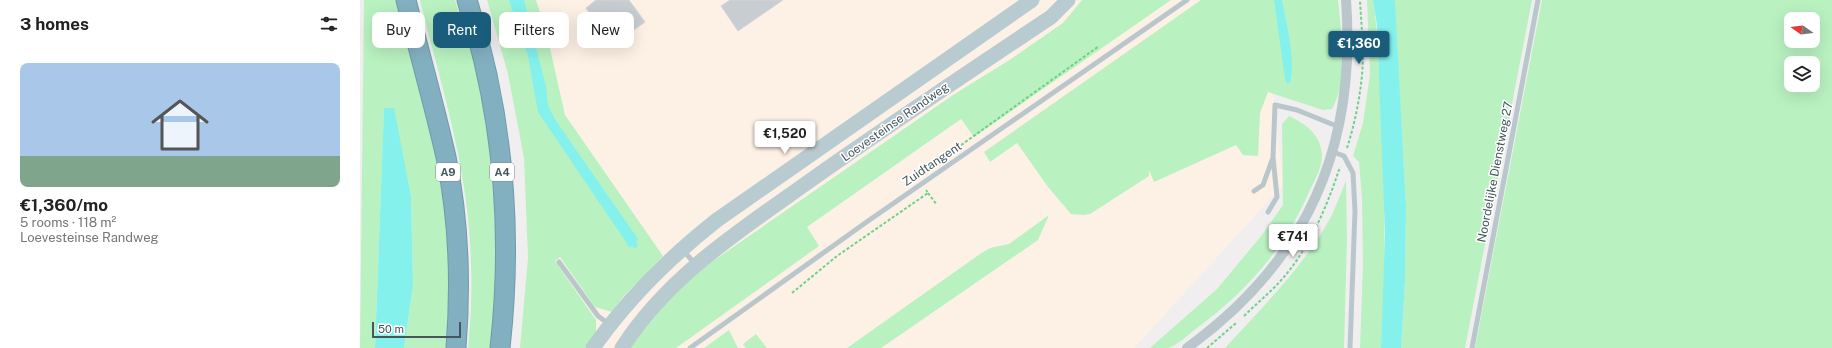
<!DOCTYPE html>
<html lang="en">
<head>
<meta charset="utf-8">
<style>
	:root { --surface:#fff; --page:#f2f2f2; --text:#222; --muted:#767676; --line:#e0e0e0; --accent:#195c7c }
	body { margin:0; font-family:"Public Sans",sans-serif; background:var(--page); color:var(--text); height:100vh; display:flex; flex-direction:column; font-size:15px; white-space:nowrap }
	* { box-sizing:border-box; margin:0 }
	p { font-size:13px; color:var(--muted) }
	.icon { flex:none; width:22px; height:22px; fill:none; stroke:currentColor; stroke-width:2; stroke-linecap:round; stroke-linejoin:round }
	.map { position:relative; flex:1; overflow:hidden }
	.drawer { display:flex; flex-direction:column; background:var(--surface); width:360px }
	.drawer>* { flex:none }
	.guide { position:absolute; left:12px; top:12px; width:380px; height:36px; display:flex; gap:8px }
	.needle { width:26px; rotate:284deg }
	.fabs { position:absolute; left:1424px; top:12px; display:grid; gap:8px }
	.fabs a { display:grid; place-items:center; width:36px; height:36px; border-radius:8px; background:var(--surface); box-shadow:0 4px 16px #0002; font-size:20px }
	.scale { position:absolute; left:12px; bottom:10px; width:89px; box-sizing:border-box; padding-left:4px; border:2px solid #45575d; border-top:0; font-size:11px; line-height:14px; white-space:nowrap; color:#45575d; -webkit-text-stroke:3px #fff; paint-order:stroke }
	.price { position:absolute; translate:-50% -34px; padding:0 9px; border-radius:4px; background:#fff; color:#222; font-size:13px; line-height:26px; filter:drop-shadow(0 1px 2px #0008) }
	.price::after { content:''; position:absolute; left:50%; top:24px; width:12px; height:9px; margin-left:-6px; background:inherit; clip-path:polygon(0 0,100% 0,50% 100%) }
	.price.on { background:var(--accent); color:#fff }
	ul { padding:0; list-style:none }
	li { display:grid; align-content:center; gap:8px; height:212px; padding:0 20px }
	li+li { border-top:1px solid var(--line) }
	li span { display:grid; place-items:center; height:124px; border-radius:8px; color:#555 }
	li>.icon { margin-inline-start:auto }
	span .icon { width:72px; height:72px; fill:#fffc; stroke-width:1 }
	li b { font-size:17px }
	h2 { display:flex; justify-content:space-between; align-items:center; height:48px; padding:0 20px; font-size:17px }
	.chip { padding:0 14px; border-radius:8px; background:var(--surface); box-shadow:0 4px 16px #0002; font-size:14px; line-height:36px }
	.chip.on { background:var(--accent); color:#fff }
	main { display:flex; flex:1; min-height:0 }
	.map>svg:first-child { display:block }
</style>
</head>
<body>
<main>
<section class="drawer">
<h2>3 homes<svg class="icon" aria-label="filters" viewBox="0 0 24 24"><path d="M4 7h16M4 17h16"/><circle cx="9" cy="7" r="2"/><circle cx="15" cy="17" r="2"/></svg></h2>
<ul>
<li><span style="background:linear-gradient(#a9c7e8 75%,#7fa58c 0)"><svg class="icon" aria-label="home" viewBox="0 0 24 24"><path d="M3 11l9-7 9 7M6 9v11h12V9"/></svg></span><div><b>€1,360/mo</b><p>5 rooms · 118 m²</p><p>Loevesteinse Randweg</p></div></li>
</ul>
</section>
<div class="map">
<svg width="1472" height="348" viewBox="0 0 1472 348">
	<rect width="100%" height="100%" fill="#f1eeef"/>
	<!-- commercial -->
	<path fill="#fdf1e6" d="M127,0h776l20,185 -149,163h-612l6,-90 -4,-100 -16,-84z"/>
	<!-- green -->
	<path fill="#b9f1c1" fill-rule="evenodd" d="M4,0h35l41,161 8,74 3,64 -3,49h-44l9,-63 -2,-89 -18,-88 -9,1 -9,239h-15z
		M60,0h35c10,31 20,62 26,94 12,60 16,120 15,181 0,24 -3,49 -5,73h-23c6,-58 4,-116 -6,-173 -10,-59 -28,-117 -42,-175z
		M127,0h49l11,35 18,80 98,141 -41,42 -10,14 -17,-5 -35,-50 -5,4 41,59v12l-11,16h-65l8,-90 -4,-100 -16,-84z
		M722,0h89l-197,137 -13,-18 -154,108 12,19 -143,102h-48l56,-67 269,-186 58,-36 52,-36z
		M841,0h137c3,33 11,80 -6,109l-9,1 -55,-18 -8,21 -2,43 -15,-1 -7,-10 -82,37 -5,-12v6l-59,38 -7,1 -12,-1 -23,-27 -31,-44 -27,19 -6,-10z
		M1007,0h6c5,30 5,60 7,91 5,85 6,171 1,257h-21l3,-84 -1,-66 -3,-36 -6,-6 10,-33 7,-49z
		M1034,0h138l-67,348h-64l4,-66 1,-75z
		M1182,0h290v348h-357zM1431,19h22v22h-22zM1431,63h22v22h-22z
		M929,116c17,8 32,19 33,39 0,13 -7,24 -12,35 -26,60 -64,102 -117,141 -6,5 -17,15 -25,17 -5,0 -12,0 -18,0l67,-59 45,-54 21,-30 -1,-81z
		M986,181l1,57 -3,110h-119c38,-41 80,-83 107,-133 5,-11 9,-23 14,-34z
		M689,215l-11,25 -157,108h-34l133,-94 10,-6 19,-4z
		M369,330l9,18h-34z
		M396,334l11,14h-21l-3,-4z"/>
	<!-- water -->
	<path fill="#84f1ed" d="M149,0h15l22,87 2,19 8,15 82,118 -2,3 2,4 -4,3 -2,-4 -2,3 -92,-136 -10,-56z
		M914,0h8c4,23 14,60 8,83h-3l-2,-4z
		M1013,0h21l1,2 11,205 -1,75 -4,66h-20l4,-115 -8,-208z
		M24,108h10l17,88 2,89 -9,63h-29z"/>
	<!-- building -->
	<path fill="#c8cdd1" stroke="#d2d6da" d="M236,0h33l16,22 -33,23 -26,-37z
		M370,0h53l-45,31 -17,-25z"/>
	<g fill="none" stroke-linecap="round" stroke-linejoin="round">
		<defs>
			<path id="highway" d="M46,0c13,52 28,104 40,157 13,63 15,127 10,191
				M107,0c36,113 46,231 33,348"/>
		</defs>
		<!-- highway casing -->
		<use href="#highway" stroke="#6e9bac" stroke-width="21"/>
		<!-- path -->
		<path stroke="#6fd189" stroke-width="2" stroke-dasharray="3 2" stroke-linecap="butt" d="M597,148l142,-102
			M987,148c9,-28 15,-60 16,-89 0,-19 -2,-39 -3,-59
			M568,193l9,12
			M432,293l45,-37 91,-63 -2,-3
			M884,316c13,-13 28,-25 40,-39 27,-32 43,-71 56,-110
			M847,348l29,-25"/>
		<!-- lane -->
		<path stroke="#b9c7cc" stroke-width="5" d="M973,152l11,4 9,17 2,38 -5,137
			M894,191l9,-6 9,-25
			M908,212l9,-15 -4,-40 2,-52 22,5 42,17
			M323,250l12,14
			M199,262l39,54 11,8
			M330,348l178,-127 319,-221
			M1112,348l66,-348"/>
		<!-- street -->
		<path stroke="#b9c7cc" stroke-width="10" d="M827,348c120,-87 170,-200 159,-348"/>
		<!-- secondary -->
		<path stroke="#b8cbd1" stroke-width="15" d="M233,348c35,-50 77,-91 124,-128l315,-220
			M262,348c48,-75 125,-122 196,-173 77,-54 155,-106 233,-158l17,-17"/>
		<!-- highway -->
		<use href="#highway" stroke="#83b0c0" stroke-width="19"/>
	</g>
	<g text-anchor="middle" stroke-width="3" stroke-linejoin="round" paint-order="stroke">
		<!-- shield labels -->
		<g fill="#fff" stroke="#7d898e" stroke-width="1">
			<rect x="76" y="163" width="24" height="18" rx="3"/>
			<rect x="130" y="163" width="24" height="18" rx="3"/>
		</g>
		<g font-size="11" font-weight="bold" fill="#45575d">
			<text x="88" y="176">A9</text>
			<text x="142" y="176">A4</text>
		</g>
		<!-- street labels -->
		<g font-size="12" fill="#45575d" stroke="#fff">
			<text transform="translate(535 122) rotate(-35)" y="4">Loevesteinse Randweg</text>
			<text transform="translate(572 164) rotate(-34)" y="4">Zuidtangent</text>
			<text transform="translate(1135 172) rotate(-79)" y="4">Noordelijke Dienstweg 27</text>
		</g>
	</g>
</svg>
<div class="fabs">
<a><svg class="needle" viewBox="-14 -14 28 28"><path d="M0-13l5 13h-10z" fill="#e53935"/><path d="M0 13l5-13h-10z" fill="#767676"/></svg></a>
<a><svg class="icon" aria-label="layers" viewBox="0 0 24 24"><path d="M12 4l9 5-9 5-9-5zM3 14l9 5 9-5"/></svg></a>
</div>
<div class="scale">50 m</div>
<b class="price on" style="left:999px;top:65px">€1,360</b>
<b class="price" style="left:425px;top:155px">€1,520</b>
<b class="price" style="left:933px;top:258px">€741</b>
<div class="guide">
<a class="chip">Buy</a>
<a class="chip on">Rent</a>
<a class="chip">Filters</a>
<a class="chip">New</a>
</div>
</div>
</main>
</body>
</html>
